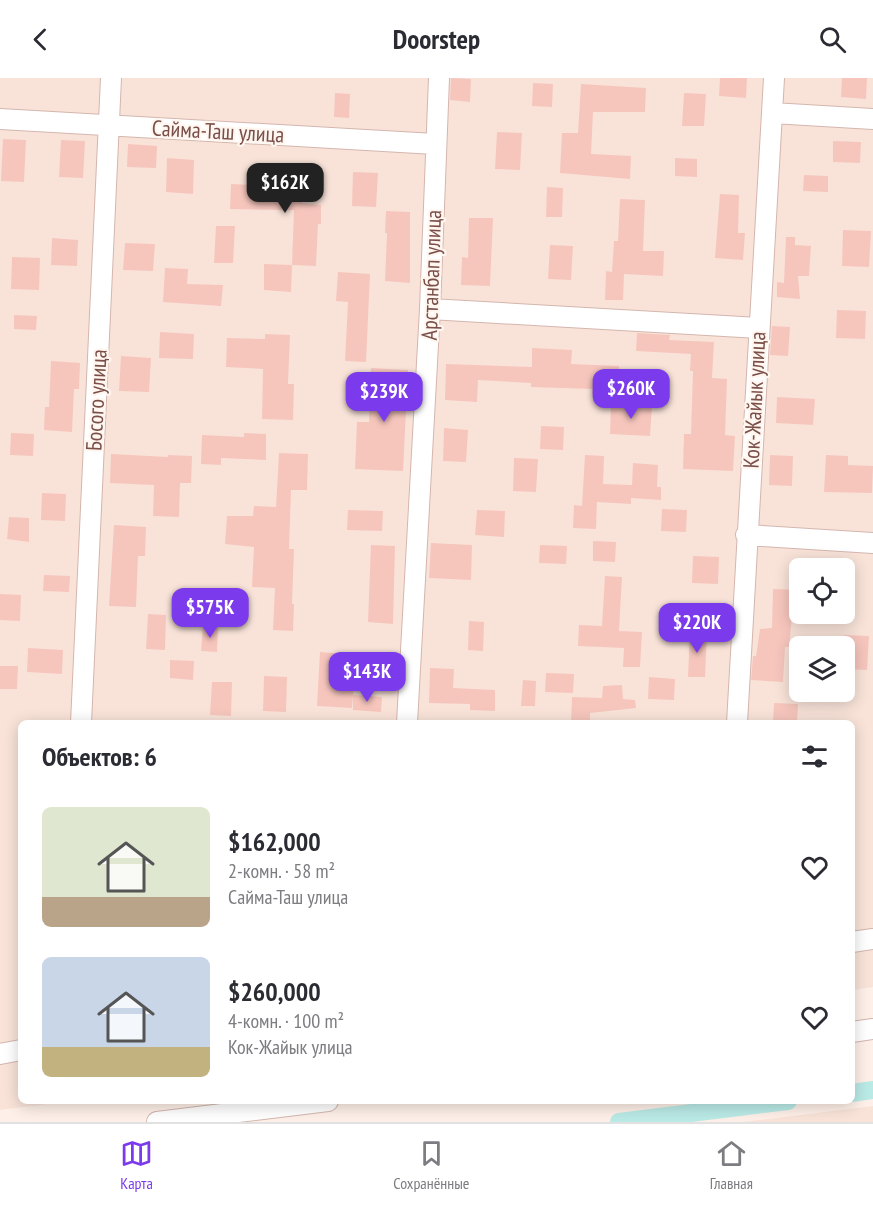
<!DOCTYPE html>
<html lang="ru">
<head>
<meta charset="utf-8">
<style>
	:root { --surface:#fff; --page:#f7f7f7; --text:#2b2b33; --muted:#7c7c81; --line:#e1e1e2; --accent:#7c3aed }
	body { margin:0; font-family:"PT Sans Narrow",sans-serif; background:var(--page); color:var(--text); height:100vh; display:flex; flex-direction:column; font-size:22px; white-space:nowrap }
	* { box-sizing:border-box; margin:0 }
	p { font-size:20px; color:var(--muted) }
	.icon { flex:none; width:33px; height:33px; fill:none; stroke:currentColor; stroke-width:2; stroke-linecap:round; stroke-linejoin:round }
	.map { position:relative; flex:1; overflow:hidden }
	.side { position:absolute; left:18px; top:642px; width:837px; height:384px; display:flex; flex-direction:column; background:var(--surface); border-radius:9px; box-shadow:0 3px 15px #0003 }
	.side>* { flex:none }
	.fabs { position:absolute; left:789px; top:480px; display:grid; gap:12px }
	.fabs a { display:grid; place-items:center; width:66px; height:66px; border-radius:9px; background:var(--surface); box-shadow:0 3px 15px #0003; font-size:30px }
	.price { position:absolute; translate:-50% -51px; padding:0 14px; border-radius:12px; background:var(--accent); color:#fff; font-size:20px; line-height:39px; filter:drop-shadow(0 2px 3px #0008) }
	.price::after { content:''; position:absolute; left:50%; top:36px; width:18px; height:14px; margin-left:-9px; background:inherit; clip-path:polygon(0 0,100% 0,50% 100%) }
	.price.current { background:#222; color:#fff }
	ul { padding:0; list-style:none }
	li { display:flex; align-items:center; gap:18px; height:150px; padding:0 24px }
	li span { display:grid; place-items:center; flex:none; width:168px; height:120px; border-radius:9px; color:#555 }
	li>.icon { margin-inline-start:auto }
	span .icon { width:72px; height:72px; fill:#fffc; stroke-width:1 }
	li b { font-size:26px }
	h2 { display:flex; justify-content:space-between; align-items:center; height:72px; padding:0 24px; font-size:26px }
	header { display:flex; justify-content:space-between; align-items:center; height:78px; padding:0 24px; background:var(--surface); font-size:27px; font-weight:800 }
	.menu { display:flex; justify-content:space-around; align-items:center; height:84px; border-top:2px solid var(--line); background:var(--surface); font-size:16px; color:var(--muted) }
	.menu a { display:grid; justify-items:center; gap:3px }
	.menu .current { color:var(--accent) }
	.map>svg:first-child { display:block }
</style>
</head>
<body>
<header><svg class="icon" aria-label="back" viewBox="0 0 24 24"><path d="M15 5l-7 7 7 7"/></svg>Doorstep<svg class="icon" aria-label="search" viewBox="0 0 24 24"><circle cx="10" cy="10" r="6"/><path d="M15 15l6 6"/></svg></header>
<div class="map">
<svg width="873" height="1044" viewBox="0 0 873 1044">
	<rect width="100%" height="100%" fill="#fef0e8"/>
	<!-- residential -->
	<path fill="#f9e3d9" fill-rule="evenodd" d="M0,0h873v909l-21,3v-267h-831v378h49l-70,9zM800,490h44v46h-44zM800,568h44v46h-44z
		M873,1028v16h-130z"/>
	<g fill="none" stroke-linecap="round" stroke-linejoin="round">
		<!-- canal -->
		<path stroke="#baeae6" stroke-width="18" d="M852,1015l21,-3
			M619,1044l169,-21"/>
	</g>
	<!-- building -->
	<path fill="#f6c6bd" d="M451,0l20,1 -1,23 -20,-2z
		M720,0h27l-1,20 -27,-2z
		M842,0h25l-1,21 -25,-2z
		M533,5l20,1 -1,23 -20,-1z
		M581,6l65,4 -1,24h-52l-2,42 40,2 -1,23 -70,-6 2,-40h16z
		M335,15l15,1 -1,24 -15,-1z
		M684,15l22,1 -2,32h-22z
		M497,54l25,1 -2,37 -25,-1z
		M3,61l23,1 -2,42 -23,-1z
		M61,62l24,1 -2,37 -24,-1z
		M833,63l28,1 -1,21 -27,-1z
		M128,66l29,2 -1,22 -29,-1z
		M167,80l27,2 -1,34 -27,-2z
		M675,80l22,1v18l-22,-1z
		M353,94l25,1 -2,34 -24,-1z
		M804,97l24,1v16l-25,-1z
		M277,104l26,1 -1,20 19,2v19h-3l-2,42 -24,-1 2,-55 -64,-1 1,-25 46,2z
		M547,109l16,1 -1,29h-16z
		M720,116l19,1 -1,38h7l-2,27 -28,-2z
		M620,121l25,1 -2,51h21l-1,25 -39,-2 -1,26h-18l1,-29 6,1 2,-31h4z
		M386,133l24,1v71l-25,-2 2,-48h-2z
		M469,140h24l-3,68 -29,-1 1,-28 6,1z
		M216,148h19l-2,37h-19z
		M843,152l28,1 -2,36 -27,-1z
		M786,159h9v8l16,1 -2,30h-11l2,23 -23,-2v-15l7,1z
		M52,160l26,2 -1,26 -26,-1z
		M125,165l30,1 -2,27 -30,-1z
		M550,167l23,1 -2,34 -23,-1z
		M12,179l28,1 -1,32 -28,-1z
		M264,186l28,1 -1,27 -27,-2z
		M165,190l23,1 -1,15 36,1 -2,21 -58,-4z
		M338,194l32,2 -4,88 -21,-1 3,-59 -12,-1z
		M837,232l29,1 -1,28 -29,-1z
		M14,237l23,1 -1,14 -22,-1z
		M772,248l18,1 -2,29 -18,-1z
		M160,254l34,2 -1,25 -34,-1z
		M637,255l33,2 -1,5 45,2 -2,36 15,1 -2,56 10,1 -2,35 -50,-2 1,-35h7l2,-63h-3l1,-17 -55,-3z
		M265,256l25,1 -2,49h6l-1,36 -31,-1 1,-50 -37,-2 1,-29 38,1z
		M532,270l40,2 -1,14 48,2 -1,29 -26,-1 1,-5 -62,-2v-4l-53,-3 -1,22 -32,-2 1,-36 86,3z
		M121,278l30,2 -2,34 -30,-1z
		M51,283l29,2 -1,26h-5l-2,43 -28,-2 1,-23h4z
		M371,290l37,2 -5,101 -48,-2 2,-47h12z
		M777,319l38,2 -2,26 -37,-2z
		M611,326l41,1 -2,31 -40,-2z
		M541,348l23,1 -1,23 -23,-1z
		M444,350l24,2 -2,32 -23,-1z
		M11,355l23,1 -1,22 -23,-1z
		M244,355l22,1v26l-45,-2v7l-20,-1 1,-29 42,2z
		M279,375l29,1 -1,36h-16l-2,59h5l-2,55h2l-1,27 -20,-1 2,-42 -23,-1 2,-40 -29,-3 2,-28h26l1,-10 22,1z
		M111,376l57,3v-2l24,1 -1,27h-11l-1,34 -26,-1 1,-31 -44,-2z
		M585,377l19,1 -1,28 29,1 1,-22 25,2 -1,22h4v13l-30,-2v6l-34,-2 -1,27 -23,-1 1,-23 8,1z
		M770,377l23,1 -1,30 -23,-1z
		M826,377l22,1v9l25,1 -1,27 -48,-1z
		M514,380l24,1 -2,33 -23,-1z
		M42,415l24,1 -1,27 -24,-1z
		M662,431l25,1 -1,22 -25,-1z
		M348,432l35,1 -1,20 -35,-1z
		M477,432l28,1 -1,26 -29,-2z
		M9,439l20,1v24l-22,-3z
		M114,447l32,2 -1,29h-7l-2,51 -27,-1z
		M593,463l23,1 -1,20 -22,-1z
		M431,465l41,2 -1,35 -42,-2z
		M371,467l24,1 -2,78 -25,-2z
		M540,467l27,1 -1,18 -27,-1z
		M693,478l26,1 -1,27 -26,-1z
		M44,497l26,1 -1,16 -26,-1z
		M605,498l17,1 -3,54 23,1 -2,35h-17l1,-19 -46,-2 1,-21 23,1z
		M773,511l27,1v16h-7l-4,41h-4l-2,35 -32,-2 2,-24h3l4,-27 12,-1z
		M0,516l21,1 -1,26 -20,-1z
		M148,536l18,1 -1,35 -19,-1z
		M469,543l15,1 -1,29 -15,-1z
		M203,548l15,1 -1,25 -16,-1z
		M690,552l17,1 -2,46h-17z
		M844,557l25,1 -2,34 -23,-1z
		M28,570l35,2 -1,24 -35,-2z
		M320,574l36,3 -4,53 -35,-2z
		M170,582l24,1 -1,19 -23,-2z
		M0,588h18l-1,23h-17z
		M430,590l24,1 -1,19 42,2v21l-25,-1v-6l-41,-1z
		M546,595l28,1 -1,19 -28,-1z
		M264,598l23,1 -1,35 -23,-1z
		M649,599l26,2 -1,21 -26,-1z
		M523,602l13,1 -1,25h-14z
		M212,604h20l-1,34 -21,-1z
		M622,607l1,14 12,1 1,8 -46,5v10h-19l1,-26 30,1 1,-12z
		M353,617l29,2 -1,15 -28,-2z
		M774,625l24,1 -1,19h-24z"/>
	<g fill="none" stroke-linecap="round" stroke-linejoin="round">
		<defs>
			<path id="minor" d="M772,35l101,6
				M0,41l435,25
				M430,231l329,19
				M746,457l127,8
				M81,645l30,-645
				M407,645l23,-414 9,-231
				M737,645l37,-645
				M852,864l21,-3
				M852,954l21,-3
				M0,976l21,-4
				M157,1044l171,-21"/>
		</defs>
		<!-- minor casing -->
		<use href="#minor" stroke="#d4b6af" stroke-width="22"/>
		<!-- minor -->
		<use href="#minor" stroke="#fff" stroke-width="20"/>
	</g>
	<g text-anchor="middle" stroke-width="4.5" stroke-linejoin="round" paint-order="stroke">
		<!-- street labels -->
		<g font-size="22" fill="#7b4f49" stroke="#fff6f0">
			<text transform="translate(218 53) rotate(3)" y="8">Сайма-Таш улица</text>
			<text transform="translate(431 197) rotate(-88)" y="8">Арстанбап улица</text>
			<text transform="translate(96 322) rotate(-87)" y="8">Босого улица</text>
			<text transform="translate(754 322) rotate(-87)" y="8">Кок-Жайык улица</text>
		</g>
	</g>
</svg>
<div class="fabs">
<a><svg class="icon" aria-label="locate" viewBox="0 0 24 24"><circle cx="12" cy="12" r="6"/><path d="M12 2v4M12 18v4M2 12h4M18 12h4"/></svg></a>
<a><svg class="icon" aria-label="layers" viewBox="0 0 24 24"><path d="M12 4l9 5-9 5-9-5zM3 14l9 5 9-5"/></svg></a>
</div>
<b class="price current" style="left:285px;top:136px">$162K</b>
<b class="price" style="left:631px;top:342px">$260K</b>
<b class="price" style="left:384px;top:345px">$239K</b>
<b class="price" style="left:210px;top:561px">$575K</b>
<b class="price" style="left:697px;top:576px">$220K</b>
<b class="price" style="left:367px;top:625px">$143K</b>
<section class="side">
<h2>Объектов: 6<svg class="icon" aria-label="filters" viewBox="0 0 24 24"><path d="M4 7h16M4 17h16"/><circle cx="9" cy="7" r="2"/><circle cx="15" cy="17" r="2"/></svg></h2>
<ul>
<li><span style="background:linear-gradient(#dfe7d0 75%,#b9a48a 0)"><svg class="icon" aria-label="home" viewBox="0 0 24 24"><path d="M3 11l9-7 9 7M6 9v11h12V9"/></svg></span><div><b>$162,000</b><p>2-комн. · 58 m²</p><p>Сайма-Таш улица</p></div><svg class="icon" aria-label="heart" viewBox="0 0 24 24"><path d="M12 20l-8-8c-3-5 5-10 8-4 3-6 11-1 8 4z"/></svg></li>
<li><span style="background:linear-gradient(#c9d6e8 75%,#c2b280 0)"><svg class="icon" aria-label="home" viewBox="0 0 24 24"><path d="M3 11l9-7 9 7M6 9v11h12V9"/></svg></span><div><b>$260,000</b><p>4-комн. · 100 m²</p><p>Кок-Жайык улица</p></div><svg class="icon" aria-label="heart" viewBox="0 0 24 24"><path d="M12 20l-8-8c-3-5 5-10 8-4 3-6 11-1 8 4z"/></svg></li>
</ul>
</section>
</div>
<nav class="menu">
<a class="current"><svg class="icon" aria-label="map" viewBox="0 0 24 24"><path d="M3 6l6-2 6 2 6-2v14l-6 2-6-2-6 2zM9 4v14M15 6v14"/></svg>Карта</a>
<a><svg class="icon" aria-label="saved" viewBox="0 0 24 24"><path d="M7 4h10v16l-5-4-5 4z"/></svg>Сохранённые</a>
<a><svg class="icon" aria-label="home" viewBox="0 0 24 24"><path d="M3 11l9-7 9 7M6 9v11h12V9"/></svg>Главная</a>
</nav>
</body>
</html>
